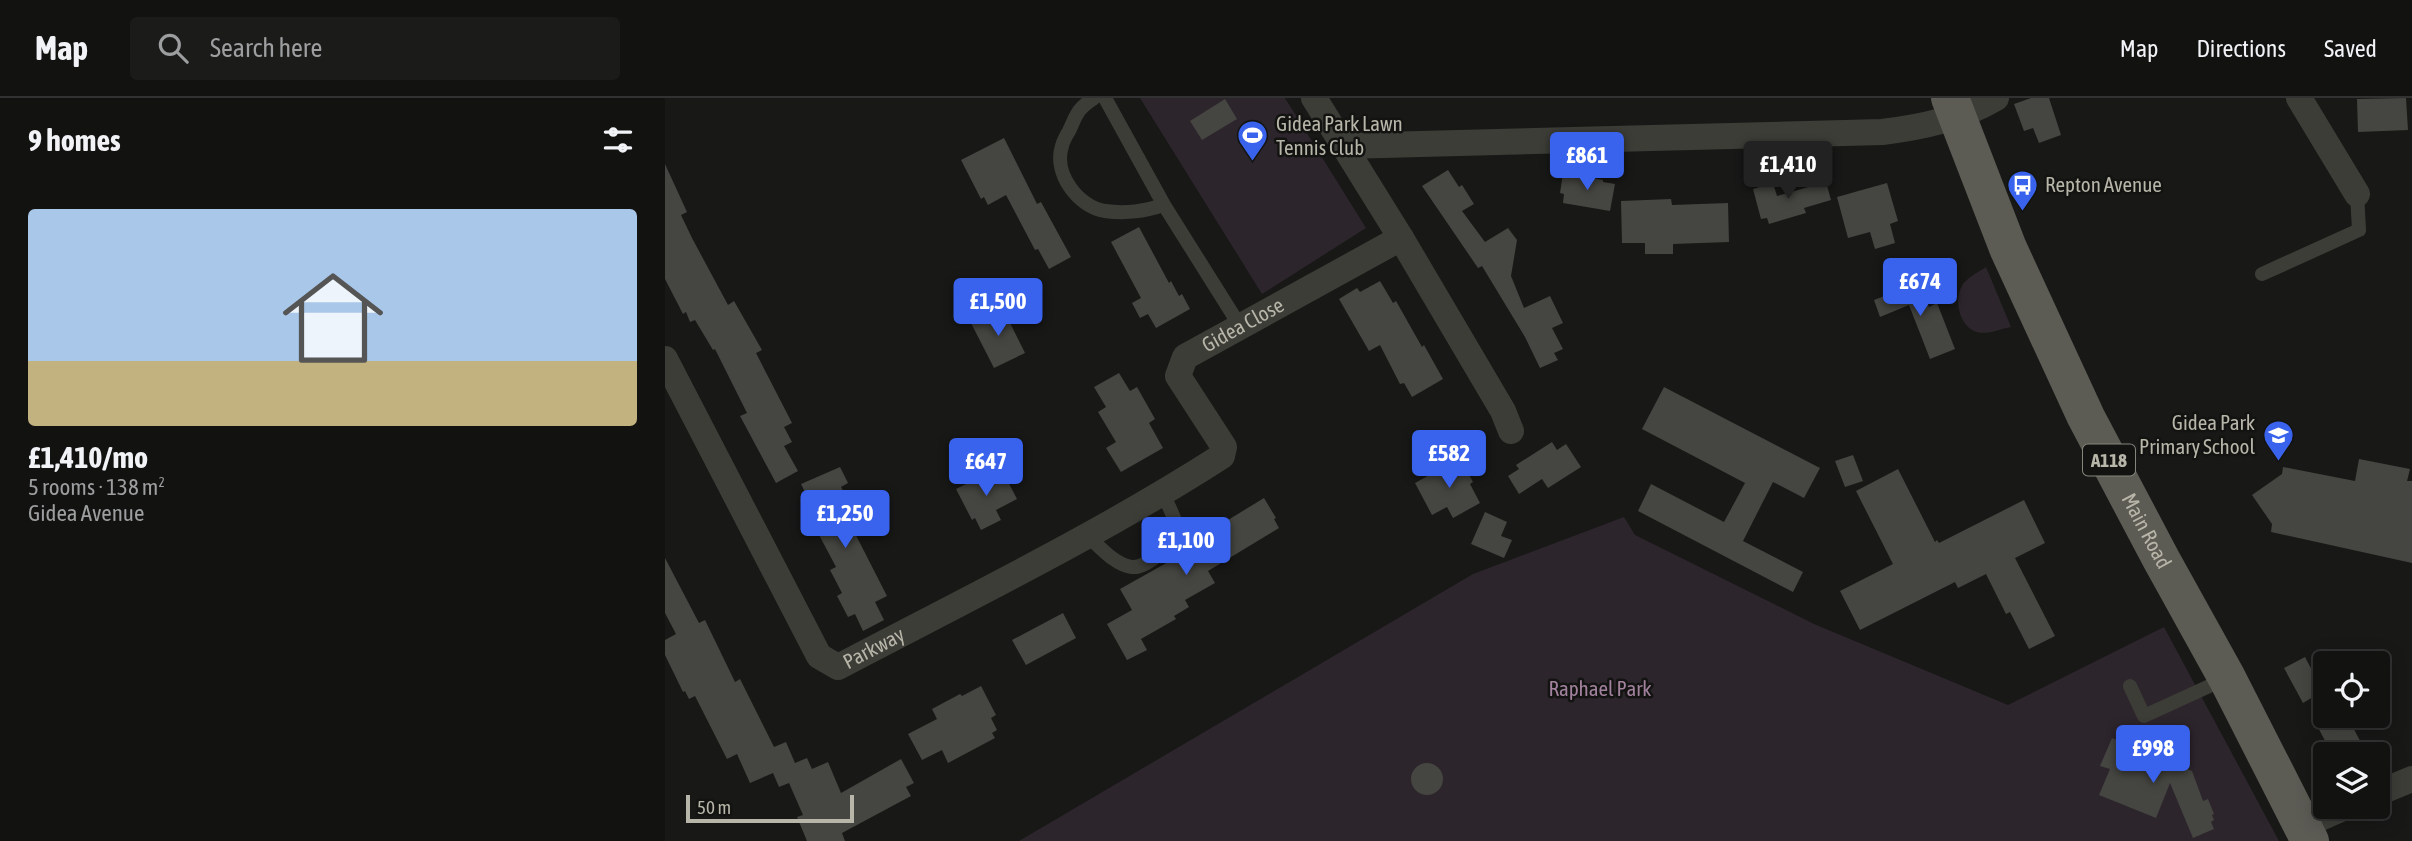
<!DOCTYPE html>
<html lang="en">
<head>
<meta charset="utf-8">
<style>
	:root { --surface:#121211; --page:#1b1b1a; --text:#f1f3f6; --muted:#9c9e9f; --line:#313231; --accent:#3a63ed }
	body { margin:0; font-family:"Asap Condensed",sans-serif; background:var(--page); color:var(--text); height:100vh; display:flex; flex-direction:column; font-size:26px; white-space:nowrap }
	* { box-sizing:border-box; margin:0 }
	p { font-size:23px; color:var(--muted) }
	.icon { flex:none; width:38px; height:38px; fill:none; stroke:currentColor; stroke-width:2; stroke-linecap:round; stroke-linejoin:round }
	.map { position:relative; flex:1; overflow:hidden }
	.panel { display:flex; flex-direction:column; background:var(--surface); width:665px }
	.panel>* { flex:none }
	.controls { position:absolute; left:1648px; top:553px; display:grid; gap:14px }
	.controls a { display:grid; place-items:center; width:77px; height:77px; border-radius:7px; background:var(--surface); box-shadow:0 4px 18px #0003,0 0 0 2px var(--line); font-size:35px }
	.scale { position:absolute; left:21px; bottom:18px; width:168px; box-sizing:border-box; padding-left:7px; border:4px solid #b8b5a9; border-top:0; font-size:19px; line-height:24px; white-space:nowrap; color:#b8b5a9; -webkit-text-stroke:5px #131412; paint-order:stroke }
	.price { position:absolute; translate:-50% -60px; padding:0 16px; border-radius:7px; background:var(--accent); color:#fff; font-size:23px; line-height:46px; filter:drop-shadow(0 2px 4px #0008) }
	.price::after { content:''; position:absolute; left:50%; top:42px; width:21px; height:16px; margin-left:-10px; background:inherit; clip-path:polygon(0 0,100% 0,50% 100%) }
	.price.active { background:#222; color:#fff }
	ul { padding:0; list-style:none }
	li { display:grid; align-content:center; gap:14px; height:371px; padding:0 28px }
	li span { display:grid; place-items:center; height:217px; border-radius:7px; color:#555 }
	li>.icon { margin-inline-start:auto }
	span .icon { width:126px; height:126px; fill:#fffc; stroke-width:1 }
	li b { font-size:30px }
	h2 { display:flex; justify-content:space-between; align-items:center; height:84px; padding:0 28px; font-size:30px }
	header { display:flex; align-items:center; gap:42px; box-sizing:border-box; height:98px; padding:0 35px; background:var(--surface); border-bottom:2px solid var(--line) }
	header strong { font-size:33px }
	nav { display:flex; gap:38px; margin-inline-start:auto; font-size:24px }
	.search { width:490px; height:63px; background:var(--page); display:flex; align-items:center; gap:18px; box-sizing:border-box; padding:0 24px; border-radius:7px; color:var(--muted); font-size:26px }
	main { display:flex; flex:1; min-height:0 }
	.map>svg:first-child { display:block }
</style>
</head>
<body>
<header>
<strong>Map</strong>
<div class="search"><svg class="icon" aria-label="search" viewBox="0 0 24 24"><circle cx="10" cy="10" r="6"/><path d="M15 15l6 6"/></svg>Search here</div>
<nav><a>Map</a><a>Directions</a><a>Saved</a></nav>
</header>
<main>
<section class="panel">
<h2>9 homes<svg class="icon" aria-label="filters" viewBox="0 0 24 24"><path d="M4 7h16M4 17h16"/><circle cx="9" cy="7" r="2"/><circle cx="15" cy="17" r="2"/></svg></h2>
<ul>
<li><span style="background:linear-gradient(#a9c7e8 70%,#c2b280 0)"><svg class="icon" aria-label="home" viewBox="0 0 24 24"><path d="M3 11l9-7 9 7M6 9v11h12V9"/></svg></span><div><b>£1,410/mo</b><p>5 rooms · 138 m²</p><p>Gidea Avenue</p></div></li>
</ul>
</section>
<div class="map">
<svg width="1747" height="743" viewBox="0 0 1747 743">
	<rect width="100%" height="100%" fill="#181817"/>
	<!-- green -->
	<path fill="#2d252c" d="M475,0h145l81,130 -104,66z
		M1321,169l25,60c-11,2 -23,8 -34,5 -18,-5 -24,-33 -14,-48 6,-7 15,-12 23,-17z
		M959,419l11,18 179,89 194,81 156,-78 115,214h-1260l454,-267z"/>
	<!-- building -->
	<path fill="#454541" d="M1366,0h18l12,37 -22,8 -6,-15 -9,3 -10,-27z
		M1741,0l2,32 -50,2 -1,-33z
		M560,1l12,20 -35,21 -12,-19z
		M339,40l33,66 4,-2 30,55 -22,12 -11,-20 -3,1 -29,-55 -18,10 -4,-8 -3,2 -20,-39z
		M0,66l22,48 -6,3 11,23 36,67 6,-4 28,49 -6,3 36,70 -8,4 8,15 -8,4 14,25 -22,12 -36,-67 7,-3 -32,-64 -2,1 -18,-30 -5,2 -4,-10 -3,2 -18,-35z
		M783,72l11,17 3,-2 12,19 -12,7 23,31 23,-14 9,12 -6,36 13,32 26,-12 13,27 -11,5 11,21 -9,4 4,7 -18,8 -15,-31 -43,-71 -4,2 -56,-82z
		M898,75l40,7v2l12,2 -5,27 -47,-8 1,-9 -4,-1z
		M1161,84l5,18 -27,8 2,5 -37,11 -2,-6 -6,1 -8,-30 20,-6 4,13z
		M1222,85l11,38 -8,3 5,19 -20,6 -5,-17 -22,6 -11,-41z
		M1006,101l1,6 56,-2 1,39 -56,2v10h-28v-11h-23l-1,-42z
		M474,129l30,56 2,-2 8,15 3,-2 8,15 -34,19 -8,-14 -8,4 -8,-15 9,-5 -30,-56z
		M715,183l13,22 3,-2 26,46 2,-2 19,34 -31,18 -8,-14 -4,1 -20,-39 -11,6 -30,-52 18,-11 3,4z
		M1255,184l9,25 8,-4 18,46 -25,10 -21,-54 -29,12 -6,-17z
		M337,209l23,46 -31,15 -23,-45z
		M454,275l11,18 7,-4 18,32 -6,4 14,25 -42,24 -15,-24 10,-6 -18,-30 8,-5 -12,-20z
		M999,289l156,81 -16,30 -31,-16 -30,59 60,31 -10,20 -155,-81 13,-27 73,38 21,-39 -103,-54z
		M887,344l5,8 9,-6 15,23 -33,21 -6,-9 -23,15 -11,-18 11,-7 -3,-4z
		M1188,357l10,26 -18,6 -10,-26z
		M795,360l13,24 -3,2 10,19 -27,15 -6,-11 -15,8 -17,-32z
		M1694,361l51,10 -3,12h5v82l-141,-31 1,-8 -20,-29 30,-21 1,-7 72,14z
		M175,369l8,16 -7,4 8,15 -8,4 46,90 -12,6 9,18 -21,11 -8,-17 -7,3 -11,-21 5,-3 -12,-23 6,-3 -19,-36 6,-3 -22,-44z
		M1233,371l37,73 2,-2 2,3 85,-43 21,43 -30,15 40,78 -26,13 -19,-37 -4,2 -20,-40 -28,14 -3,-6 -95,48 -20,-39 53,-27 -37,-73z
		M338,374l14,27 -21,11 5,10 -20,10 -6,-12 -3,2 -16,-31 32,-16 2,6z
		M599,400l12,20 -2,1 5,9 -71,43 7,12 -30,17 4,7 -15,9 2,3 -35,20 6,11 -20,10 -20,-36 25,-14 -12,-21 57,-32 6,-6 4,-9 4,-2 1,2z
		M820,414l22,10 -6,14 11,4 -8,18 -33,-14z
		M0,460l34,65 6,-3 30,62 5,-3 34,68 12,-5 9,21 12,-5 5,11 16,-7 13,31 60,-34 13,24 -8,4 5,9 -69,37 3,8h-38l-10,-24 6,-2 -14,-32 -10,4 -6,-14 -23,10 -13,-29 -10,5 -32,-63 -6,3 -4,-8 -2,1 -18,-37v-15l11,-6 -11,-21z
		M398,515l13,25 -50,27 -14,-25z
		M1640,559l18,34 -20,12 -19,-35z
		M316,588l15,29 -5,3 6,12 -5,3 3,5 -47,25 -6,-13 -20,10 -14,-26 29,-15 -5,-10 28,-15 2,2z
		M1647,618h35l20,38h-35z
		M1447,640l80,33 11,30 5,-2 6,15 -2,1 2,5 -3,2 3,7 -21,9 -23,-55 -14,35 -57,-23 11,-26 -10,-3z
		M746 681a16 16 0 1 1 32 0a16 16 0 1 1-32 0Z"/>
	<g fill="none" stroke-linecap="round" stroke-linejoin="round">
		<!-- lane -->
		<path stroke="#3d3d38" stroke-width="14" d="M429,0c-17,11 -17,16 -25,33 -3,5 -6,10 -7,15 -9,27 16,61 43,65 22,3 39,0 59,-6l76,121
			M440,0l59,107
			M1597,176l97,-44 -2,-36
			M423,438c12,11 27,29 44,31 9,1 18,-6 25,-11 5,-3 15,-6 19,-11 9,-10 -8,-40 -13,-51
			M1465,588l14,30 83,-38"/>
		<!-- street -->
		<g stroke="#3d3d38" stroke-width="26">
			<path d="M1634,0l58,96"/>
			<path d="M679,48l538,-14c41,-5 78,-13 114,-34"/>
			<path d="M736,140l102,173 8,20"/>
			<path id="s1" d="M0,261l154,297 19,11c129,-68 261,-132 384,-211l2,-9 -46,-71 7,-19 216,-119 -87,-140"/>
			<path d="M1713,695l34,-14"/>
			<path d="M1637,728l43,-19"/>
		</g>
		<!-- primary -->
		<path stroke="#5c5b54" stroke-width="38" id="s2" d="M1285,0l58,150 78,169 75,142 66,119 83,163"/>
	</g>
	<!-- icons -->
	<defs>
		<symbol id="stadium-pin" viewBox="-11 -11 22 30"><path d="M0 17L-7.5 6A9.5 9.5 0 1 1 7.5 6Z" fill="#3a63ed" stroke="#131412"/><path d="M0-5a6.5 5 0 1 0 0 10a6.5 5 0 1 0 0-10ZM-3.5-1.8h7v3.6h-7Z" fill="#fff"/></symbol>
		<symbol id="bus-pin" viewBox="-11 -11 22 30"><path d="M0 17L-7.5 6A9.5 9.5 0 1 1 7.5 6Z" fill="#3a63ed" stroke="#131412"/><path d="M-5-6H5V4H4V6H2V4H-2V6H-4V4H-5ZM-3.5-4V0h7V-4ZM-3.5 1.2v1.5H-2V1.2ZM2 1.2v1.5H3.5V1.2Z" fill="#fff"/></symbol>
		<symbol id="school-pin" viewBox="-11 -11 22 30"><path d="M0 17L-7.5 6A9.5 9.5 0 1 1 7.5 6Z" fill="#3a63ed" stroke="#131412"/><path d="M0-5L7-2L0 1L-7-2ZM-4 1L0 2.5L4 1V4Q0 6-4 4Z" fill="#fff"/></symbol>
	</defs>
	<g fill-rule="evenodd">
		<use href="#stadium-pin" x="570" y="20" width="35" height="47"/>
		<use href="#bus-pin" x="1340" y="70" width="35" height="47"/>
		<use href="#school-pin" x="1596" y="320" width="35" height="47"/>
	</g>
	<g text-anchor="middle" stroke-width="5" stroke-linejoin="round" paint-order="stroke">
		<!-- shield labels -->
		<rect fill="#131412" stroke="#86857c" stroke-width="2" x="1418" y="346.5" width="52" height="31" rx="5"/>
		<g font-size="19" font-weight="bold" fill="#b8b5a9">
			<text x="1444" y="369">A118</text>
		</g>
		<!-- poi labels -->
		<g font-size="21" fill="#b8b5a9" stroke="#131412" text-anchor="start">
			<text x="611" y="33">Gidea Park Lawn<tspan x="611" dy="24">Tennis Club</tspan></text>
			<text x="1380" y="94">Repton Avenue</text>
			<text x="1590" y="332" text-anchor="end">Gidea Park<tspan x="1590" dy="24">Primary School</tspan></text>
		</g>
		<!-- street labels -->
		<g font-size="21" fill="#b8b5a9" stroke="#131412">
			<text dy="7" stroke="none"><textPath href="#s1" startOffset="975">Gidea Close</textPath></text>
			<text dy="7" stroke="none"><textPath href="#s2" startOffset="476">Main Road</textPath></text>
			<text dy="7" stroke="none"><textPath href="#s1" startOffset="397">Parkway</textPath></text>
		</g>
		<!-- park labels -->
		<g font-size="21" fill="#a2819d" stroke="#131412">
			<text x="935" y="598">Raphael Park</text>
		</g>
	</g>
</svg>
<div class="controls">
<a><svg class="icon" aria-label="locate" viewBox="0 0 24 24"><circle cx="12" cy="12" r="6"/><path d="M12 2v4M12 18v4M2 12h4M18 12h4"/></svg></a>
<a><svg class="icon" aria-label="layers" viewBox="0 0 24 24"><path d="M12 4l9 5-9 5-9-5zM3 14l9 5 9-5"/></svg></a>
</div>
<div class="scale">50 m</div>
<b class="price" style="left:922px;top:94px">£861</b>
<b class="price active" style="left:1123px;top:103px">£1,410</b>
<b class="price" style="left:1255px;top:220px">£674</b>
<b class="price" style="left:333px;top:240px">£1,500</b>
<b class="price" style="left:784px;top:392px">£582</b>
<b class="price" style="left:321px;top:400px">£647</b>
<b class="price" style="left:180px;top:452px">£1,250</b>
<b class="price" style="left:521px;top:479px">£1,100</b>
<b class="price" style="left:1488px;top:687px">£998</b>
</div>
</main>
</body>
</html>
